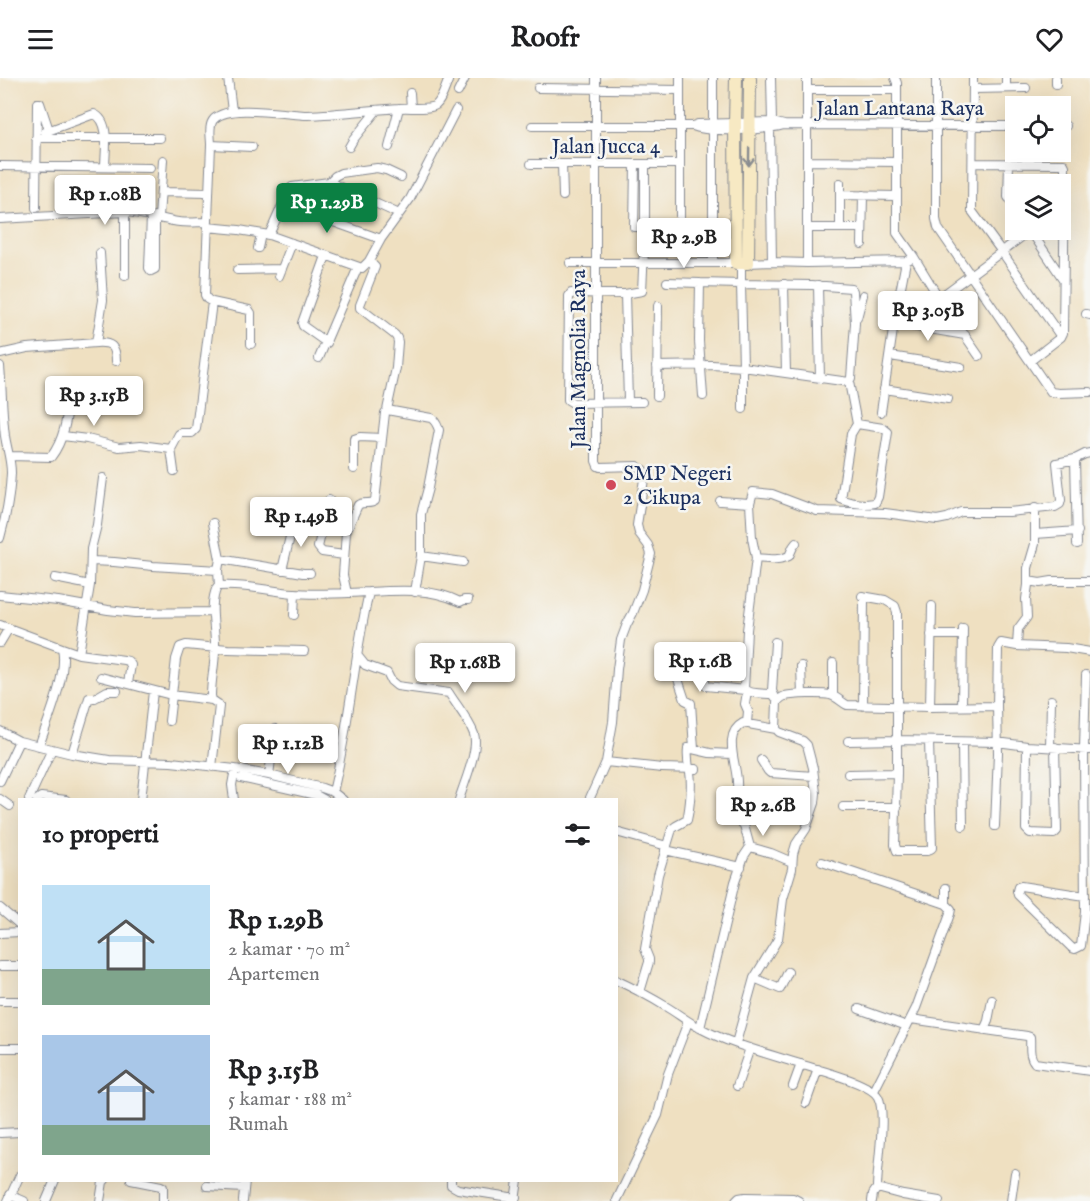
<!DOCTYPE html>
<html lang="id">
<head>
<meta charset="utf-8">
<style>
	:root { --surface:#fff; --page:#f6f6f6; --text:#202124; --muted:#757577; --accent:#0b8043 }
	body { margin:0; font-family:"IM FELL English",serif; background:var(--page); color:var(--text); height:100vh; display:flex; flex-direction:column; font-size:22px; white-space:nowrap }
	* { box-sizing:border-box; margin:0 }
	p { font-size:20px; color:var(--muted) }
	.icon { flex:none; width:33px; height:33px; fill:none; stroke:currentColor; stroke-width:2; stroke-linecap:round; stroke-linejoin:round }
	.map { position:relative; flex:1; overflow:hidden }
	.drawer { position:absolute; left:18px; top:720px; width:600px; height:384px; display:flex; flex-direction:column; background:var(--surface); border-radius:0px; box-shadow:0 6px 24px #0002 }
	.drawer>* { flex:none }
	.buttons { position:absolute; left:1005px; top:18px; display:grid; gap:12px }
	.buttons a { display:grid; place-items:center; width:66px; height:66px; border-radius:0px; background:var(--surface); box-shadow:0 6px 24px #0002; font-size:30px }
	.price { position:absolute; translate:-50% -51px; padding:0 14px; border-radius:6px; background:#fff; color:#222; font-size:20px; line-height:39px; filter:drop-shadow(0 2px 3px #0008) }
	.price::after { content:''; position:absolute; left:50%; top:36px; width:18px; height:14px; margin-left:-9px; background:inherit; clip-path:polygon(0 0,100% 0,50% 100%) }
	.price.active { background:var(--accent); color:#fff }
	ul { padding:0; list-style:none }
	li { display:flex; align-items:center; gap:18px; height:150px; padding:0 24px }
	li span { display:grid; place-items:center; flex:none; width:168px; height:120px; border-radius:0px; color:#555 }
	li>.icon { margin-inline-start:auto }
	span .icon { width:72px; height:72px; fill:#fffc; stroke-width:1 }
	li b { font-size:26px }
	h2 { display:flex; justify-content:space-between; align-items:center; height:72px; padding:0 24px; font-size:26px }
	header { display:flex; justify-content:space-between; align-items:center; height:78px; padding:0 24px; background:var(--surface); font-size:27px; font-weight:700 }
	.map>svg:first-child { display:block }
</style>
</head>
<body>
<header><svg class="icon" aria-label="menu" viewBox="0 0 24 24"><path d="M4 6h16M4 12h16M4 18h16"/></svg>Roofr<svg class="icon" aria-label="heart" viewBox="0 0 24 24"><path d="M12 20l-8-8c-3-5 5-10 8-4 3-6 11-1 8 4z"/></svg></header>
<div class="map">
<svg width="1090" height="1123" viewBox="0 0 1090 1123">
	<rect width="100%" height="100%" fill="#f6f6f2"/>
	<filter id="ink" filterUnits="userSpaceOnUse"><feTurbulence type="fractalNoise" baseFrequency=".0167" numOctaves="2"/><feDisplacementMap in="SourceGraphic" scale="12" xChannelSelector="R" yChannelSelector="G"/><feConvolveMatrix kernelMatrix="1 2 1 2 8 2 1 2 1" color-interpolation-filters="sRGB"/></filter>
	<filter id="wash" filterUnits="userSpaceOnUse"><feTurbulence type="fractalNoise" baseFrequency=".008" numOctaves="4" result="noise"/><feDisplacementMap in="SourceGraphic" scale="24" xChannelSelector="R" yChannelSelector="G"/><feGaussianBlur stdDeviation="1.35" result="paint"/><feColorMatrix in="noise" values="0 0 0 0 0 0 0 0 0 0 0 0 0 0 0 0 0 1.4 0 .05"/><feComposite in="paint" operator="in"/></filter>
	<g filter="url(#wash)">
		<rect width="100%" height="100%" fill="#efe0c1"/>
	</g>
	<g filter="url(#ink)">
		<g fill="none" stroke-linecap="round" stroke-linejoin="round">
			<defs>
				<path id="street" d="M228,0l4,33
					M771,0l1,44
					M895,0l2,5v150l17,24 25,41 40,58
					M936,0v141l2,9 113,164 7,1 32,-1
					M973,0l-1,133 30,41 59,85
					M1006,0v10
					M1056,0v6
					M538,10l142,2
					M973,11l53,-1
					M807,12h90
					M458,14l7,-14
					M410,15l1,15
					M713,46v-46
					M532,48h161l5,-2 74,-2 12,3
					M693,48c14,7 74,4 91,-1l232,1
					M1060,48h6
					M770,50l2,134 35,1 99,-2 8,-4
					M45,54l49,-18c17,7 11,38 11,53
					M36,60h124
					M211,67l41,2
					M349,69l4,-7 24,-30
					M389,69l10,-39
					M807,83l91,1
					M973,85l87,1h4l1,2 -2,167 -2,4 -31,24
					M1009,85l-1,34 8,11
					M531,86h149
					M562,86l1,32
					M635,86l-1,63 46,1
					M0,88l150,2
					M329,104l6,-6 6,-3 36,-5 9,2 15,7
					M161,114l48,1
					M840,117l57,1
					M283,126l98,35
					M36,130l1,-105h3l9,27
					M151,138l-2,52 2,3 4,-2v-53
					M159,139l4,-57
					M0,141l125,-7c17,1 32,6 48,9 11,3 23,1 35,1
					M207,149l32,3 30,5 93,33 7,-7 12,-22 29,-40 46,-89
					M807,150h55
					M840,150v-45
					M1030,152l33,49
					M269,157l20,-45 3,-3 37,-5 70,32
					M680,165v-165
					M862,166l1,-49
					M258,170l3,-14
					M326,178l-24,67 1,3 24,17
					M713,184v-132
					M570,185h166
					M748,185l24,-1
					M807,185v-185
					M237,192l45,-1
					M125,198v-64
					M279,198l13,-33
					M667,204l33,1
					M784,206l2,89
					M818,207l2,94
					M625,216l3,107
					M939,220l92,-68
					M1086,236l4,1
					M857,240l6,-23
					M894,245l71,12
					M96,265c15,-1 20,3 20,18
					M251,266v-31l-2,-3 -37,-8 -5,-3 -2,-4 6,-150c0,-8 -3,-20 3,-26 17,-16 72,-4 94,-4 31,-1 61,-5 92,-7 9,-1 29,2 36,-3 6,-5 9,-17 12,-24
					M0,276l27,-6 69,-5 7,-43 -3,-47
					M890,278l71,11
					M319,280l39,-91
					M0,288c2,23 2,47 5,70 2,13 6,24 6,37 -1,22 -5,44 -11,65
					M657,288l55,-1 31,2v42
					M849,304l2,-4 4,-55 -2,-32 -2,-3 -39,-3 -71,-1 2,83 106,15 8,42
					M884,311l64,10
					M657,318l1,-90
					M703,318l-4,-55 1,-58 41,1v-21
					M642,324l-69,1 -5,-3 1,-104 2,-3 54,1 17,-3 3,-63v-64
					M387,332l44,8c5,3 6,7 8,12l-11,58 -7,26v42l-6,36
					M881,334l13,-89 12,-62
					M857,346l26,4 5,4 -10,65 -3,6c-11,2 -24,0 -34,-4l10,-65z
					M63,358l24,3 32,8 22,-2 30,4
					M10,378l41,1c13,-17 16,-38 18,-60
					M1075,381l2,85
					M354,391v-30l6,-2 22,1
					M174,393l-3,-22 8,-15 2,-1h11l4,-4 16,-127
					M329,422l-11,47 4,5 22,3
					M720,423l30,2
					M213,445l7,36 -2,11 1,16
					M1035,456l43,-3
					M421,478l42,6
					M756,480c12,1 23,3 33,-2l4,-9 3,-4
					M220,481l83,14h7
					M91,483l23,1 39,4 65,4
					M282,492l12,-50
					M55,500l35,7
					M1028,503l12,2 12,-2h38
					M347,515l-4,-18 3,-43 12,-27c5,-4 12,0 17,-4l10,-88 2,-3 9,-42 2,-26 -1,-4 -2,-3 -35,-27v-3l15,-38 -6,-6
					M0,517l58,6 50,9 27,3 77,-1
					M862,518l23,4 10,6 2,6v161l-2,72 2,6h30l5,-3 -3,-107
					M294,537l1,-22
					M0,547l62,23c6,25 -14,72 -23,98
					M931,557h32
					M0,565l9,-15
					M1017,568l49,2 24,4
					M62,570l17,6 11,-69 1,-36 6,-24 6,-47
					M79,576l45,6 4,1 3,4 -3,18
					M357,577l8,10 22,8 4,8 6,5 52,7c8,13 20,27 25,41 5,16 -10,49 -15,66
					M801,588l1,28
					M665,595h11l9,27 6,3 3,46
					M676,595h13l1,-4 15,2v12l1,3 39,4
					M101,599l70,18 41,5
					M747,614l-2,12 3,7 -1,12
					M772,616c-8,-1 -21,1 -28,-5l3,-59 9,-72 -4,-20 -2,-35 3,-11 19,2 45,17 68,2 52,7 10,-2 14,-6h48l46,-5 5,-3 1,-4 -4,-37 18,-4 10,-5 5,-1
					M833,617v-32
					M775,619l-3,-6 3,-49
					M863,628l1,-109
					M962,628l1,-78
					M930,629l2,-101
					M169,643l7,-62 4,-12 6,-2 42,4 76,2
					M776,651l-33,-6c-21,11 -6,41 -6,59 1,11 -2,23 -4,34l11,9 6,22 21,6 21,9
					M0,653l19,10 53,13 37,6 62,2 64,7 34,6 53,13 11,4 10,8
					M848,663l49,-1 100,2 30,4 63,4
					M962,664l1,84
					M1027,668l-1,83 4,4 24,1 3,-3 -2,-84
					M1050,669l1,-47
					M72,676l17,-56h6l12,-7h10
					M761,682l7,11 2,2 44,3
					M606,684l56,6 34,1
					M212,689l7,-61 -1,-2 -6,-4 -1,-4c0,-16 4,-32 4,-47 1,-21 -7,-42 2,-62l2,-1c26,-2 50,5 75,7 25,2 50,0 75,-1
					M848,696l49,-1
					M269,697l6,-46
					M241,700l75,17 9,5
					M0,703l19,-40
					M333,714c16,-65 21,-134 36,-200 30,-2 64,-4 91,10l4,-2h4
					M0,721l10,7
					M29,721l23,-50
					M37,722l4,-3 25,3
					M141,722l12,-109
					M234,722l-2,-15 3,-16
					M589,722l17,-38 7,-40 4,-53 4,-29 6,-16 6,-11 9,-23 9,-36 -3,-9 -9,-12 -2,-8 7,-46 -1,-9 -6,-4 -37,1 -2,-1 -2,-5v-383
					M843,729h54
					M995,748l3,-73 -1,-47 1,-58 3,-5 16,3 1,-17 9,-12 -1,-18 2,-14v-17l7,-24v-36
					M616,754l51,14
					M665,772l76,17
					M822,784l124,42 5,5 -1,5 -34,94 -42,83
					M946,810v16
					M1085,818l-64,-10 -3,1 -1,4 1,4 54,53 3,1 6,-3 4,-34 -1,-163 2,-74
					M0,830l20,17
					M0,855l20,-1
					M0,888h20
					M754,900l26,11 8,-17
					M616,902c17,8 33,16 49,26 12,7 23,16 35,22 32,17 69,26 103,37 16,5 68,18 75,32 9,16 -1,69 -1,91l26,7 36,6
					M640,914l9,-30v-3l-4,-10 13,-74 14,-46 4,-3 11,-6c3,-13 5,-35 3,-48 -2,-8 -3,-15 -2,-24l22,5 22,1
					M0,923h20
					M859,931l48,17
					M911,941l116,17 3,1c1,9 -2,18 5,26l55,8
					M700,950l35,-146 9,-26 6,-9
					M984,952l4,-9 4,-21
					M736,965l18,-65 24,-39 5,-40 9,-30 1,-15 3,-10 10,-15 9,-26 1,-10 -3,-25 -6,-23 -4,-4 -24,-9 -3,-3 1,-27c3,-3 4,-5 8,-6 9,-2 37,-3 45,-1 6,1 11,7 17,10l83,2 67,-1
					M0,970h20
					M737,1008l13,-38
					M793,1008l8,-22
					M806,1025l12,-34
					M0,1055l20,-1
					M131,1102l30,6 2,1v14
					M451,1102v5l7,4 58,9
					M207,1108l37,2
					M10,1117l14,6
					M617,1122l41,-85 10,-41 20,-52
					M8,1123l12,-26
					M46,1123l9,-21
					M100,1123l3,-19 2,-2
					M243,1123l2,-21
					M515,1123l3,-21
					M736,1123l3,-3 6,-1 48,1 6,3
					M872,1123l1,-7 4,-6
					M1011,1123l4,-28"/>
				<path id="secondary" d="M736,0l-1,45 1,140h12l2,-185"/>
			</defs>
			<!-- street casing -->
			<use href="#street" stroke="#858890" stroke-width="10"/>
			<!-- secondary casing -->
			<use href="#secondary" stroke="#858890" stroke-width="14"/>
			<!-- street -->
			<use href="#street" stroke="#fff" stroke-width="8"/>
			<!-- secondary -->
			<use href="#secondary" stroke="#f7e9c3" stroke-width="12"/>
		</g>
		<!-- one-way arrows -->
		<defs><path id="oneway-shaft" d="M-6 0H5M1.5-3L5.5 0L1.5 3" fill="none" stroke-width="1.6" stroke-linecap="round" stroke-linejoin="round" transform="scale(1.5)"/></defs>
		<use stroke="#898c90" href="#oneway-shaft" transform="translate(749 79) rotate(91)"/>
	</g>
	<!-- markers -->
	<circle fill="#d1495b" stroke="#f6f6f2" stroke-width="2" cx="611" cy="407" r="6"/>
	<g text-anchor="middle" stroke-width="5" stroke-linejoin="round" paint-order="stroke">
		<!-- street labels -->
		<g font-size="21" fill="#1b2f5e" stroke="#f6f6f2">
			<text x="900" y="37">Jalan Lantana Raya</text>
			<text x="606" y="75">Jalan Jucca 4</text>
			<text transform="translate(578 281) rotate(-90)" y="7">Jalan Magnolia Raya</text>
		</g>
		<!-- poi labels -->
		<g font-size="21" fill="#1b2f5e" stroke="#f6f6f2" text-anchor="start">
			<text x="623" y="402">SMP Negeri<tspan x="623" dy="24">2 Cikupa</tspan></text>
		</g>
	</g>
</svg>
<div class="buttons">
<a><svg class="icon" aria-label="locate" viewBox="0 0 24 24"><circle cx="12" cy="12" r="6"/><path d="M12 2v4M12 18v4M2 12h4M18 12h4"/></svg></a>
<a><svg class="icon" aria-label="layers" viewBox="0 0 24 24"><path d="M12 4l9 5-9 5-9-5zM3 14l9 5 9-5"/></svg></a>
</div>
<b class="price" style="left:105px;top:148px">Rp 1.08B</b>
<b class="price active" style="left:327px;top:156px">Rp 1.29B</b>
<b class="price" style="left:684px;top:191px">Rp 2.9B</b>
<b class="price" style="left:928px;top:264px">Rp 3.05B</b>
<b class="price" style="left:94px;top:349px">Rp 3.15B</b>
<b class="price" style="left:301px;top:470px">Rp 1.49B</b>
<b class="price" style="left:700px;top:615px">Rp 1.6B</b>
<b class="price" style="left:465px;top:616px">Rp 1.68B</b>
<b class="price" style="left:288px;top:697px">Rp 1.12B</b>
<b class="price" style="left:763px;top:759px">Rp 2.6B</b>
<section class="drawer">
<h2>10 properti<svg class="icon" aria-label="filters" viewBox="0 0 24 24"><path d="M4 7h16M4 17h16"/><circle cx="9" cy="7" r="2"/><circle cx="15" cy="17" r="2"/></svg></h2>
<ul>
<li><span style="background:linear-gradient(#bfe0f5 70%,#7fa58c 0)"><svg class="icon" aria-label="home" viewBox="0 0 24 24"><path d="M3 11l9-7 9 7M6 9v11h12V9"/></svg></span><div><b>Rp 1.29B</b><p>2 kamar · 70 m²</p><p>Apartemen</p></div></li>
<li><span style="background:linear-gradient(#a9c7e8 75%,#7fa58c 0)"><svg class="icon" aria-label="home" viewBox="0 0 24 24"><path d="M3 11l9-7 9 7M6 9v11h12V9"/></svg></span><div><b>Rp 3.15B</b><p>5 kamar · 188 m²</p><p>Rumah</p></div></li>
</ul>
</section>
</div>
</body>
</html>
